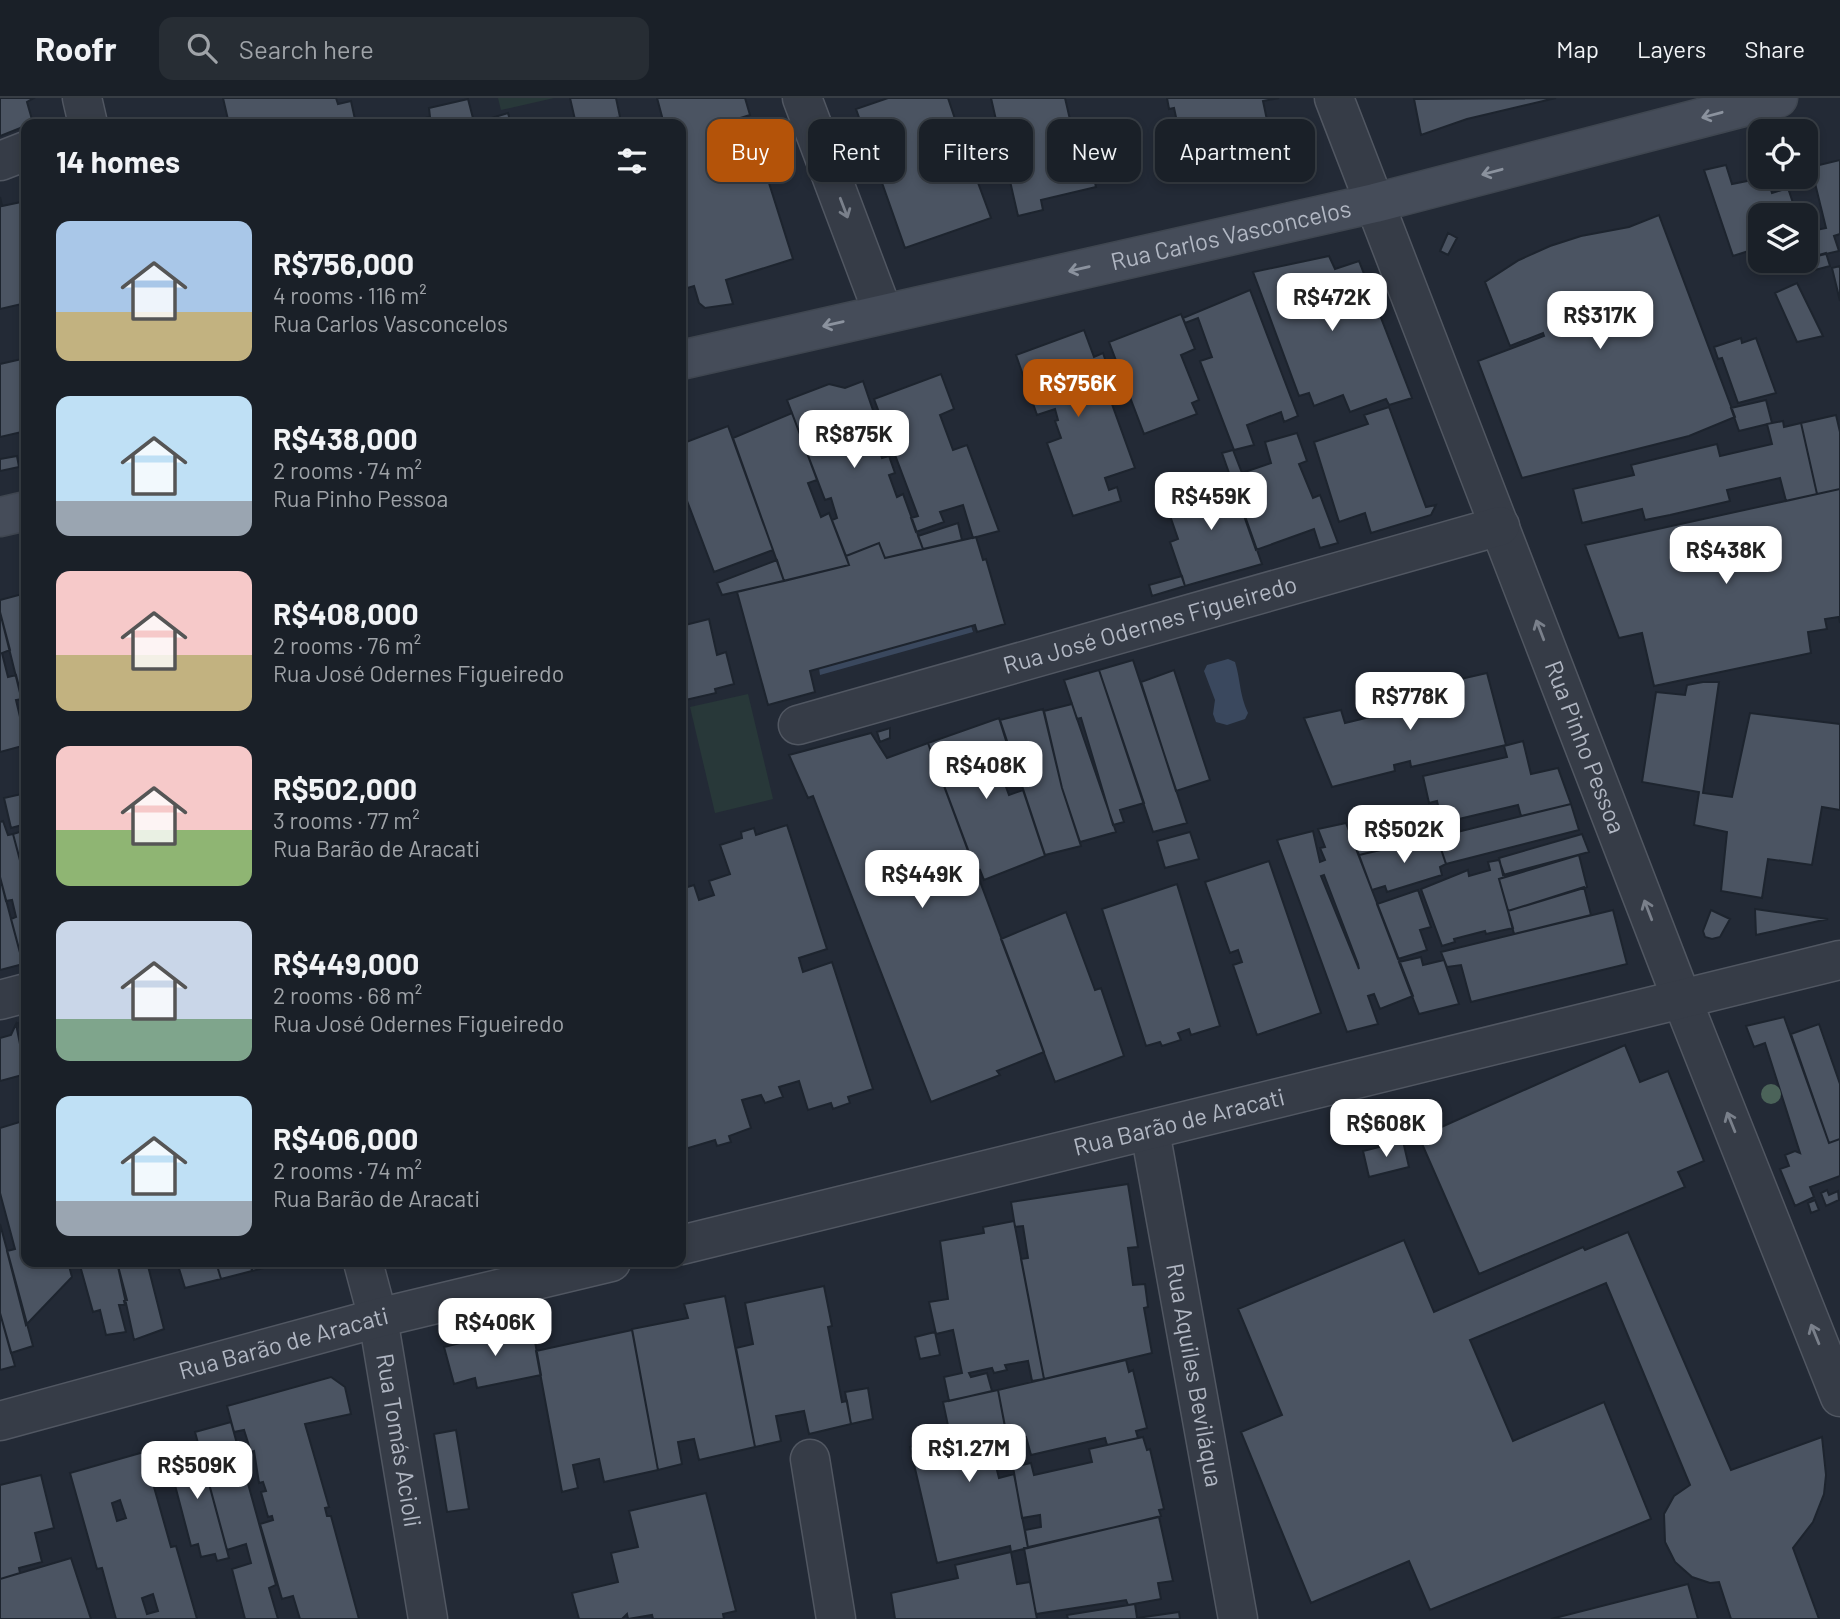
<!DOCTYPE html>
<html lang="en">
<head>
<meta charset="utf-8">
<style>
	:root { --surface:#1a2028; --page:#272d34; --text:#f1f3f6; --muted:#9fa3a8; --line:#383e45; --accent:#b45309 }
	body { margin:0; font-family:Barlow,sans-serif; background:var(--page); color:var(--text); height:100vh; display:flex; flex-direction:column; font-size:26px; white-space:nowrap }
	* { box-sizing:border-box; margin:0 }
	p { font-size:23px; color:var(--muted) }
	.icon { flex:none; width:38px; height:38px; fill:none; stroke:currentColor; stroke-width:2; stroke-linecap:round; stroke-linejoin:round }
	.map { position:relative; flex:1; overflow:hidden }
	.panel { position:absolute; left:21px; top:21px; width:665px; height:1148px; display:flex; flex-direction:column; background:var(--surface); border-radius:14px; box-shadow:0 4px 10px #0003,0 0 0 2px var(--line) }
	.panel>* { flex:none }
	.banner { position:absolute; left:707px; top:21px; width:665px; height:63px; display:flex; gap:14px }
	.fabs { position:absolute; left:1748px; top:21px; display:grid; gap:14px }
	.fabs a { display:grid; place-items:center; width:70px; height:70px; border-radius:14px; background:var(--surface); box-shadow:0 4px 10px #0003,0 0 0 2px var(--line); font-size:35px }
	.price { position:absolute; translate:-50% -60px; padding:0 16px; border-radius:14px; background:#fff; color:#222; font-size:23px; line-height:46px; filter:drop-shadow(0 2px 4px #0008) }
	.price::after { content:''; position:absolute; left:50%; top:42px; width:21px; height:16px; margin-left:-10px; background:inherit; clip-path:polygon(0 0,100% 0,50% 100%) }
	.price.active { background:var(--accent); color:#fff }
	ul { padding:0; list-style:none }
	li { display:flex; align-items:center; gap:21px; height:175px; padding:0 35px }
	li span { display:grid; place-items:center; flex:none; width:196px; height:140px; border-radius:14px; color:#555 }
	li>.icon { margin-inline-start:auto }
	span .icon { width:84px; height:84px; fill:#fffc; stroke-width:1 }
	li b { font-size:30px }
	h2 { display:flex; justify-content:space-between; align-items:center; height:84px; padding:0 35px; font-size:30px }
	.pill { padding:0 24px; border-radius:14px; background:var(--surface); box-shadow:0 4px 10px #0003,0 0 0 2px var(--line); font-size:24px; line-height:63px }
	.pill.active { background:var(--accent); color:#fff }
	header { display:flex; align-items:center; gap:42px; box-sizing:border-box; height:98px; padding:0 35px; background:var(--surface); border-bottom:2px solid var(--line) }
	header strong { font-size:33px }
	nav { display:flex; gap:38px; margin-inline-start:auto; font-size:24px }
	.search { width:490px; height:63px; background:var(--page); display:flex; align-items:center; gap:18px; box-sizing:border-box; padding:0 24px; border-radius:14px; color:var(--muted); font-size:26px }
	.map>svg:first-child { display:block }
</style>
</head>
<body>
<header>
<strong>Roofr</strong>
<div class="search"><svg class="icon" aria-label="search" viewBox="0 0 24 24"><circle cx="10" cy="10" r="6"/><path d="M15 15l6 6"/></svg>Search here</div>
<nav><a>Map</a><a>Layers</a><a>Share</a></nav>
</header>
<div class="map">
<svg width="1840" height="1521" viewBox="0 0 1840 1521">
	<rect width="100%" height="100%" fill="#232a36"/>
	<!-- green -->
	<path fill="#283839" d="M498,0h56l-53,12z
		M748,596l25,105 -58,14 -25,-106z"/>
	<!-- water -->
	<path fill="#3a485e" d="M971,528l2,6 -153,43 -1,-7z
		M1228,561l7,3c6,20 4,31 13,51l-3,6 -18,6 -11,-3 -3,-8 2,-14 -11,-29 3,-6z"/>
	<!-- building -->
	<path fill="#4b5462" stroke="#1d242e" stroke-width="2" fill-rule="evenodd" d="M0,0h34l-7,4 6,21 -33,13z
		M223,0h113l2,6 13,-3 5,23h-127z
		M570,0h46l4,19 -26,7h-18z
		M657,0h88l5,17 -32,10 2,7 30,-9 43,136 -67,21 7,24 -28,4 -6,-5 -5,-17 -13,4v-166h-17z
		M888,0h60l8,24 6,-2 10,28 -6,2 25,68 -86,30 -49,-139z
		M991,0h74l13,56 10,-2 8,35 -55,13 2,10 -25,6z
		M1167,0h112l-16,3 8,38 -83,18 -6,-27 -3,1 -5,-23 -5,1z
		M1556,0l-89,21 -46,16 -7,-36z
		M468,1l6,23 -63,2 -1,-3 20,-4 -1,-9z
		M508,15l3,11h-25l-1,-4z
		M485,22l1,4h-22l10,-2z
		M1840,62v74l-6,2 5,15 -22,5 -6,-25 15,-3 -15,-61z
		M1726,67l6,19 35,-7 5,16 16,-5 9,27h-37v26l-4,2 2,5 -25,8 -29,-86z
		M0,99l2,9 24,-5v102l-26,6z
		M1659,117l76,202 -46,19 -167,42 -44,-117 66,-25 -1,-3 -33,13 -25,-64 34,-22 31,-14 31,-10 48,-9z
		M1448,135l9,5 -9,17 -8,-4z
		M1760,152v11l24,2 -29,7 -4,-18z
		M1826,155l4,13 -19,5 -3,-13z
		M1329,158l6,13 24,-8 53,137 -23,7 -3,-6 -36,13 -7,-17 -29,11 -5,-13 -10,3 -46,-124z
		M1840,168v35l-8,-33z
		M1797,185l26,53 -26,6 -22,-49z
		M1250,192l48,126 -14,6 -3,-10 -34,13 7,20 -20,5 -34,-89 12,-4 -14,-39 -13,5 -2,-5z
		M1181,216l14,35 -14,6 18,45 -7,3 5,11 -53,20 -35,-92z
		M1084,232l10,27 9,-4 9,27 -8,2 31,86 -30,10 4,12 8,-3 4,14 -48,15 -26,-73 14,-5 -6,-17 3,-1 -3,-11 -18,6 -21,-60z
		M1741,240l1,5 14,-5 20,55 -38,10 -16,-45 -4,1 -4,-12z
		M26,260v73l-26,6v-73z
		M941,276l13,35 -14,6 13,35 14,-5 32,86 -26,7 -10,-33 -23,7 4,10 -28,10 -5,-14 7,-2 -44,-117z
		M863,283l15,44 -7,2 11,31 7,-2 6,17 -6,2 8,22 6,-3 20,55 -38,9 -6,-15 -33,13 -14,-36 5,-2 -6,-20 -6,2 -38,-100 42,-16 16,4z
		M1766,302l6,23 -33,8 -8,-23z
		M1389,309l37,100 10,-2 -5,10 -60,18 -6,-20 -26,9 -25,-80 54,-18 -4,-9z
		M792,315l25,67 -9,3 13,34 8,-4 20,52 -65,16 -51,-143z
		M1836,317l4,17v57l-23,5 -16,-71z
		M1783,323l1,6 17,-4 16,71 -31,7 -6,-23 -53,12 3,11 -60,14 -25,5 -3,-11 -60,14 -9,-34 61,-14 -3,-10 86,-21 3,12 52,-12 -5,-20z
		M728,328l45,124 -59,22 -33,-87 3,-5 -3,-10v-26z
		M1297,335l10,28 -8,3 14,34 7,-3 18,48 -18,5 -6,-19 -58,21 -34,-97 11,-3 9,23 29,-10 -6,-21z
		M17,358l2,11 -19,4v-12z
		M1230,376l32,90 -77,22 -15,-44 8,-3 -12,-35 17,-6 -2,-7z
		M1840,391v134l-1,-6 -14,2 2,10 -19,3 3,21 -157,33 -12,-53 -23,5 -34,-93z
		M958,425l4,17 -39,9 -5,-13z
		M976,439l7,23 3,-1 19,65 -28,8 -2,-7 -165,46 5,21 -47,13 -31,-113 112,-27 -3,-9 33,-13 6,15z
		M777,462l7,21 -62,14 -5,-12z
		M1182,478l3,10 -33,10 -3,-11z
		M26,495v124l-26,-105v-12z
		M0,514l10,38 -8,3 6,24 8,-2 6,24 -6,1 5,21 5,-1v25l-26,7z
		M709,521l8,36 9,-3 8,32 -19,5 1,4 -35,8v-75z
		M1133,562l54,163 -34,9 -54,-162z
		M1099,572l45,133 -24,7 4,12 -11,3 -32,-107 -4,1 -13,-39z
		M1174,572l36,110 -34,11 -35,-109z
		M1487,575l19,72 -95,22 -1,-6 -16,4 1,6 -63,16 -28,-69 37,-8 4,13 70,-17 -3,-16z
		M1703,584h16l-16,111 29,4 18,-84 90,11v86l-18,-3 -10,58 -44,-6 -6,39 -41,-7 6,-59 -33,-7 5,-33 -57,-10 14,-90 29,3 2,-10z
		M1072,606l44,128 -36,10 -18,-54 -18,-77z
		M1043,611l19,79 19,58 -36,9 -45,-135z
		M999,620l9,29 -15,5 16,43 14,-5 22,66 -61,24 -4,-10 -4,2 -48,-129z
		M890,630v10l-10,4 -3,-10z
		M871,635l16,25 41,-15 116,309 -47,19 3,4 -69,27 -118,-306 -5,2 -19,-43z
		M1523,643l8,33 27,-6 13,36 -50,12 -3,-11 -76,18 -5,-22 -8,2 -6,-27 84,-19 -3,-11z
		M26,695v31l-15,4 -7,-30z
		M1571,706l8,26 -133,34 -9,-27z
		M1417,721l5,21 -63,15 -8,-20z
		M3,723l5,14 5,-1 13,49v81h-3l-12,-45 5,-2 -4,-17 -6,1 -6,-24v-55z
		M1346,725l67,173 -33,13 -6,-15 -6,2 10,28 -31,8 -70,-192 36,-9 7,31 5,-2 -5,-12 5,-1 -7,-18zM1324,777l34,89 1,5 -38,-93z
		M787,727l40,124 -28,9 4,14 29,-10 41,127 -25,8 2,6 -17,6 -2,-6 -23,7 -9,-29 -20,6 4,10 -18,6 -4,-8 -19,5 9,28 -22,8 2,6 -14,4 -2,-6 -30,9 -4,-11v-249l13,-4 5,15 15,-5 -5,-14 21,-7 -10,-29 22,-7 -1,-6 13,-4 2,7z
		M26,732v53l-13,-49z
		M1190,734l9,27 -34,9 -8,-27z
		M1582,736l7,18 -86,23 -4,-17z
		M1437,739l9,27 -6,3 2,8 -55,17 -2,-6 -13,4 -13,-35z
		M1579,757l8,32 -79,24 -9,-32z
		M1499,762l6,17 -6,2 14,49 -27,6 -1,-3 -31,8 1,3 -13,4 -21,-57 47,-19 1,6 21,-6 -2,-8z
		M1269,763l52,152 -64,22 -24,-70 9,-3 -4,-12 -8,3 -25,-71z
		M0,779l23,87 -23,6z
		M1177,786l43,142 -29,9 -2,-6 -11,4 3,7 -19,6 -2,-4 -14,4 -44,-137z
		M1584,789l7,28 -77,19 -6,-23z
		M1418,792l13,37 -11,3 7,20 -29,9 -21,-55z
		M1755,811l21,3 52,7 -72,16z
		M1613,812l14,54 -156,38 -10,-37 -14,2 -6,-15z
		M1711,812l19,9 -10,18 -8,2 -7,-2 -2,-6z
		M1066,814l29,78 6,-2 23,68 -69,26 -54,-143z
		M1421,859l2,8 21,-5 15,44 -40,10 -20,-52z
		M1784,919l45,126 11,-4v37l-30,11 4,10 -19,9 -15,-37 9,-3 -4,-11 10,-4 5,2 -35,-110 -11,4 -8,-21z
		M26,922v29l-8,-26z
		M16,926l10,50 -26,7v-43l11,-3z
		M1819,926l21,60v55l-11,4 -38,-109z
		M1625,947l15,37 28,-11 36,90 -26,11 7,15 -206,87 -60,-137z
		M26,1022v142h42l4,15 -46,48 -19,-74 8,-2 -15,-56v-65z
		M1403,1043l6,26 -40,10 -6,-26z
		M1128,1086l10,63 -10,1 5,37 12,-1 3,23 -4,1 8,45 -108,26 -23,-120 7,-1 -5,-32 -8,1 -4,-25z
		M1827,1092l2,5 9,-4 1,9 -13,6 -5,-13z
		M1815,1102l4,10 -8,3 -3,-10z
		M1014,1123l30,158 -12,2 -4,-20 -23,4 2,5 -13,3 -2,-5 -23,5 2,4 16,-4 5,18 -43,10 -5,-24 18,-4 -9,-43 -17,4 -7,-32 19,-3 -8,-58 44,-8 -1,-6z
		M0,1126l33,122 -22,7 -11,-40z
		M1628,1134l103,238 91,-33 4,38 -2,19 -11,28 -20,26 26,71h-88l-12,-37 -9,1 -18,-6 -17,-15 -10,-20 -1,-28 10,-18 16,-11 -84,-202 -136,57 43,101 91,-39 47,117 -221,91 -21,-49 -98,42 -70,-171 41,-17 -44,-106 166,-69 30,72 149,-65 2,3z
		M79,1164h38l10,38 -3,1 1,4h-6l7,27 -20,3 -6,-25 -7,2z
		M117,1164h30l17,67 -30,11z
		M177,1164h39l5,17 -36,9z
		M216,1164h34l2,9 -31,8z
		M251,1164h31l1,1 -31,8z
		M824,1188l8,40 -4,1 14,75 5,-1 4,23 -42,10 -5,-23 -28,5 5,25 -26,6 -19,-99 17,-4 -8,-41z
		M725,1198l30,151 -56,13 -5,-21 -16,3 4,22 -24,6 -26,-141 56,-11 -4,-14z
		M0,1215l15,53 -15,4z
		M532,1227l9,50 -64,13 -2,-10 -21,6 -10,-37z
		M632,1232l26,140 -54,12 -5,-23 -26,6 5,23 -16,4 -26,-141z
		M935,1234l5,23 -20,4 -5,-22z
		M1126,1262l3,12 4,-2 14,58 -11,3 2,7 -31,7 -2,-7 -74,17 -5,-18 -18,5 -10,-52z
		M331,1279l14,10 6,27 -46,10 24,83 -4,1 2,8h4l28,103h-59l-7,-23 -11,3 -22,-75 13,-4 -1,-4 -4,1 -7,-25 5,-1 -3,-9 -4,1 -5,-32 -3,1 -7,-22 -10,2 -7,-26z
		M868,1290l5,31 -22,5 -6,-32z
		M998,1292l7,37 -18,4 12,47 15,-4 14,74 -17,4 -1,-6 -73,17 -27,-116 68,-16 -1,-3 -27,7 -7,-33z
		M231,1324l45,163 -7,3 9,31h-33l-13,-50 19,-6 -5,-19 -19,6 -32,-118z
		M456,1332l13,79 -22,3 -13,-78z
		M1143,1339l4,13 3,-1 14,60 -5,1 2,6 -133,32 -3,-18 16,-3 -1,-12 -18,3 -9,-51 18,-4 3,12 58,-13 -3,-13z
		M198,1345l31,115 -12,3 -2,-7 -14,3 -3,-13 -7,2 -25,-95z
		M154,1348l1,5 4,-1 4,19 -13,4 21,74 5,-1 21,73h-81l-14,-51 -5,1 -27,-96 74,-21v-3zM120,1402l6,18 -9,3 -5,-18zM153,1496l5,17 -11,3 -5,-16z
		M41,1377l13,53 -19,5 7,29 -23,6 1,5 -20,6v-94z
		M706,1395l30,118 -13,3 1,5h-71l-1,-4 -24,4 -1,-5 -5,5h-43l-7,-26 46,-11 -7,-29 27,-6 -9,-36z
		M1159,1419l14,64 -15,2 3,16 -33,6 -2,-5 -90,14 -12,-66z
		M1011,1454l6,32 13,-2 7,37h-142l-4,-26 67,-15 -3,-13z
		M71,1460l20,61h-91v-40z
		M1688,1486l10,35h-147z
		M1135,1506l2,14 42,-6 1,7h-112l-1,-4z"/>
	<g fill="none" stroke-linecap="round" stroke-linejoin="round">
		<defs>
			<g id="minor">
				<path d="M82,0l6,26"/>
				<path d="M802,0l81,215"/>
				<path id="s1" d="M1334,0l347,899 159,400"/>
				<path d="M0,63l26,-10"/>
				<path id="s2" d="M798,627l702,-199"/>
				<path d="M0,902l26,-7"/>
				<path id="s3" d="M1150,1033l88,488"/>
				<path id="s4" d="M363,1164l15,56 50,301"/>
				<path d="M810,1361l26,160"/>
			</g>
			<g id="tertiary">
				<path id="s5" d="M681,1147l1159,-285"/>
				<path id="s6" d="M0,1323l378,-103 233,-56"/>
			</g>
			<g id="secondary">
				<path id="s7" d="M681,262l694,-157 403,-105"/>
				<path d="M0,419l26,-6"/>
			</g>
		</defs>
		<!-- minor casing -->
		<use href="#minor" stroke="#515762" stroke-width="41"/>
		<!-- tertiary casing -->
		<use href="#tertiary" stroke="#515762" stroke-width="41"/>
		<!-- secondary casing -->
		<use href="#secondary" stroke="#3f4650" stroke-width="41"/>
		<!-- minor -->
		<use href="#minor" stroke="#363c47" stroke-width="38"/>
		<!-- tertiary -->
		<use href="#tertiary" stroke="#363c47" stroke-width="38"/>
		<!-- secondary -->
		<use href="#secondary" stroke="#454c59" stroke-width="38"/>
	</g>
	<!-- trees -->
	<circle fill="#4b6359" cx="1771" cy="996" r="10"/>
	<!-- one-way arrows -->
	<defs><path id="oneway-shaft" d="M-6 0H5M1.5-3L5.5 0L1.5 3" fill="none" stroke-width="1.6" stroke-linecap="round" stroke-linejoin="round" transform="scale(1.75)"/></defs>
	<g stroke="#8b929e">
		<use href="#oneway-shaft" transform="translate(1712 17) rotate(165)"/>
		<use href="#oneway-shaft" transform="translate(1492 74) rotate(165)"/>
		<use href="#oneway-shaft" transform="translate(1079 171) rotate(167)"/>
		<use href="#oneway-shaft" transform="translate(833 226) rotate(167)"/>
	</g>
	<g stroke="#7a808b">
		<use href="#oneway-shaft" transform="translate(844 110) rotate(69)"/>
		<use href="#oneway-shaft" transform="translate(1540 532) rotate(-111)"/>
		<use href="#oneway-shaft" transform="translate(1648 812) rotate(-111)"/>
		<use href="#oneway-shaft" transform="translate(1731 1024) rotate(-112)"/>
		<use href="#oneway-shaft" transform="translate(1815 1236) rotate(-112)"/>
	</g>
	<g text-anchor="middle" stroke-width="7" stroke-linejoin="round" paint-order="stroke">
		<!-- street labels -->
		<g font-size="24" fill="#b1b7c3" stroke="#1c222c">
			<text dy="8" stroke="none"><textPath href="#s7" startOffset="564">Rua Carlos Vasconcelos</textPath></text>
			<text dy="8" stroke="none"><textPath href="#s2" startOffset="366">Rua José Odernes Figueiredo</textPath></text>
			<text dy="8" stroke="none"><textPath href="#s1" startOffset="696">Rua Pinho Pessoa</textPath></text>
			<text dy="8" stroke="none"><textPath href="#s5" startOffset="513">Rua Barão de Aracati</textPath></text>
			<text dy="8" stroke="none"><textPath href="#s6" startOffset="294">Rua Barão de Aracati</textPath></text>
			<text dy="8" stroke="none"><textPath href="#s3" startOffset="248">Rua Aquiles Beviláqua</textPath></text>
			<text dy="8" stroke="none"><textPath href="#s4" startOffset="182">Rua Tomás Acioli</textPath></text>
		</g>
	</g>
</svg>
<div class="fabs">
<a><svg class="icon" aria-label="locate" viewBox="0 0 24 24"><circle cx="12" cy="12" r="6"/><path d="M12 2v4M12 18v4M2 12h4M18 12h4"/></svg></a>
<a><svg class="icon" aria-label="layers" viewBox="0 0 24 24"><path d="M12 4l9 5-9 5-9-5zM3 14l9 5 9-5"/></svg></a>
</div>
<b class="price" style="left:1332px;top:235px">R$472K</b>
<b class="price" style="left:1600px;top:253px">R$317K</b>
<b class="price active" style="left:1078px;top:321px">R$756K</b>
<b class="price" style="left:854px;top:372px">R$875K</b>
<b class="price" style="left:1211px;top:434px">R$459K</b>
<b class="price" style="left:1726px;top:488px">R$438K</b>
<b class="price" style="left:1410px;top:634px">R$778K</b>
<b class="price" style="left:986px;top:703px">R$408K</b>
<b class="price" style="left:1404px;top:767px">R$502K</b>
<b class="price" style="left:922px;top:812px">R$449K</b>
<b class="price" style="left:1386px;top:1061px">R$608K</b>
<b class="price" style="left:495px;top:1260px">R$406K</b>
<b class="price" style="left:969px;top:1386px">R$1.27M</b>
<b class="price" style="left:197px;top:1403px">R$509K</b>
<div class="banner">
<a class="pill active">Buy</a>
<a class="pill">Rent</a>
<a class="pill">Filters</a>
<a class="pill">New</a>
<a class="pill">Apartment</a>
</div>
<section class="panel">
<h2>14 homes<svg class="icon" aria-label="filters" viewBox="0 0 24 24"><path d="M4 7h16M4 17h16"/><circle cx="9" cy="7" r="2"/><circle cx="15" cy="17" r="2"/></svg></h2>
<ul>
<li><span style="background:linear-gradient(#a9c7e8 65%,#c2b280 0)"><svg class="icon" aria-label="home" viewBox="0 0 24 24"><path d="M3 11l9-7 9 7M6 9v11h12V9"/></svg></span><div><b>R$756,000</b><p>4 rooms · 116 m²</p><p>Rua Carlos Vasconcelos</p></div></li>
<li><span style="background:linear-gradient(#bfe0f5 75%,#9aa5b1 0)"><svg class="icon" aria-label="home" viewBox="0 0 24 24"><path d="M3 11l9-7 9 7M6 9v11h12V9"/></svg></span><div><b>R$438,000</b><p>2 rooms · 74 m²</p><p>Rua Pinho Pessoa</p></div></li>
<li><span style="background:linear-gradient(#f6c9c9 60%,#c2b280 0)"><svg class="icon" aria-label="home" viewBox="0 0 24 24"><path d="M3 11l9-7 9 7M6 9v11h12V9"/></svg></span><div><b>R$408,000</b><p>2 rooms · 76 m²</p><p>Rua José Odernes Figueiredo</p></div></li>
<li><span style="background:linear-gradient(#f6c9c9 60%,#8fb573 0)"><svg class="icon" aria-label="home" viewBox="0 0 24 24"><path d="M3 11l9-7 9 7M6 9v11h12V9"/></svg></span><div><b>R$502,000</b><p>3 rooms · 77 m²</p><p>Rua Barão de Aracati</p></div></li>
<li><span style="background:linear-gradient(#c9d6e8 70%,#7fa58c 0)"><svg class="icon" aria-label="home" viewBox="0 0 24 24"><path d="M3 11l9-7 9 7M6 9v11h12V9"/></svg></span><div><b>R$449,000</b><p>2 rooms · 68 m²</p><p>Rua José Odernes Figueiredo</p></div></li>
<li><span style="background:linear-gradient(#bfe0f5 75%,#9aa5b1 0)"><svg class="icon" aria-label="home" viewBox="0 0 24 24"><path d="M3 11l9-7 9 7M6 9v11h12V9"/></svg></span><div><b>R$406,000</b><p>2 rooms · 74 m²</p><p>Rua Barão de Aracati</p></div></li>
</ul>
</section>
</div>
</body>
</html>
